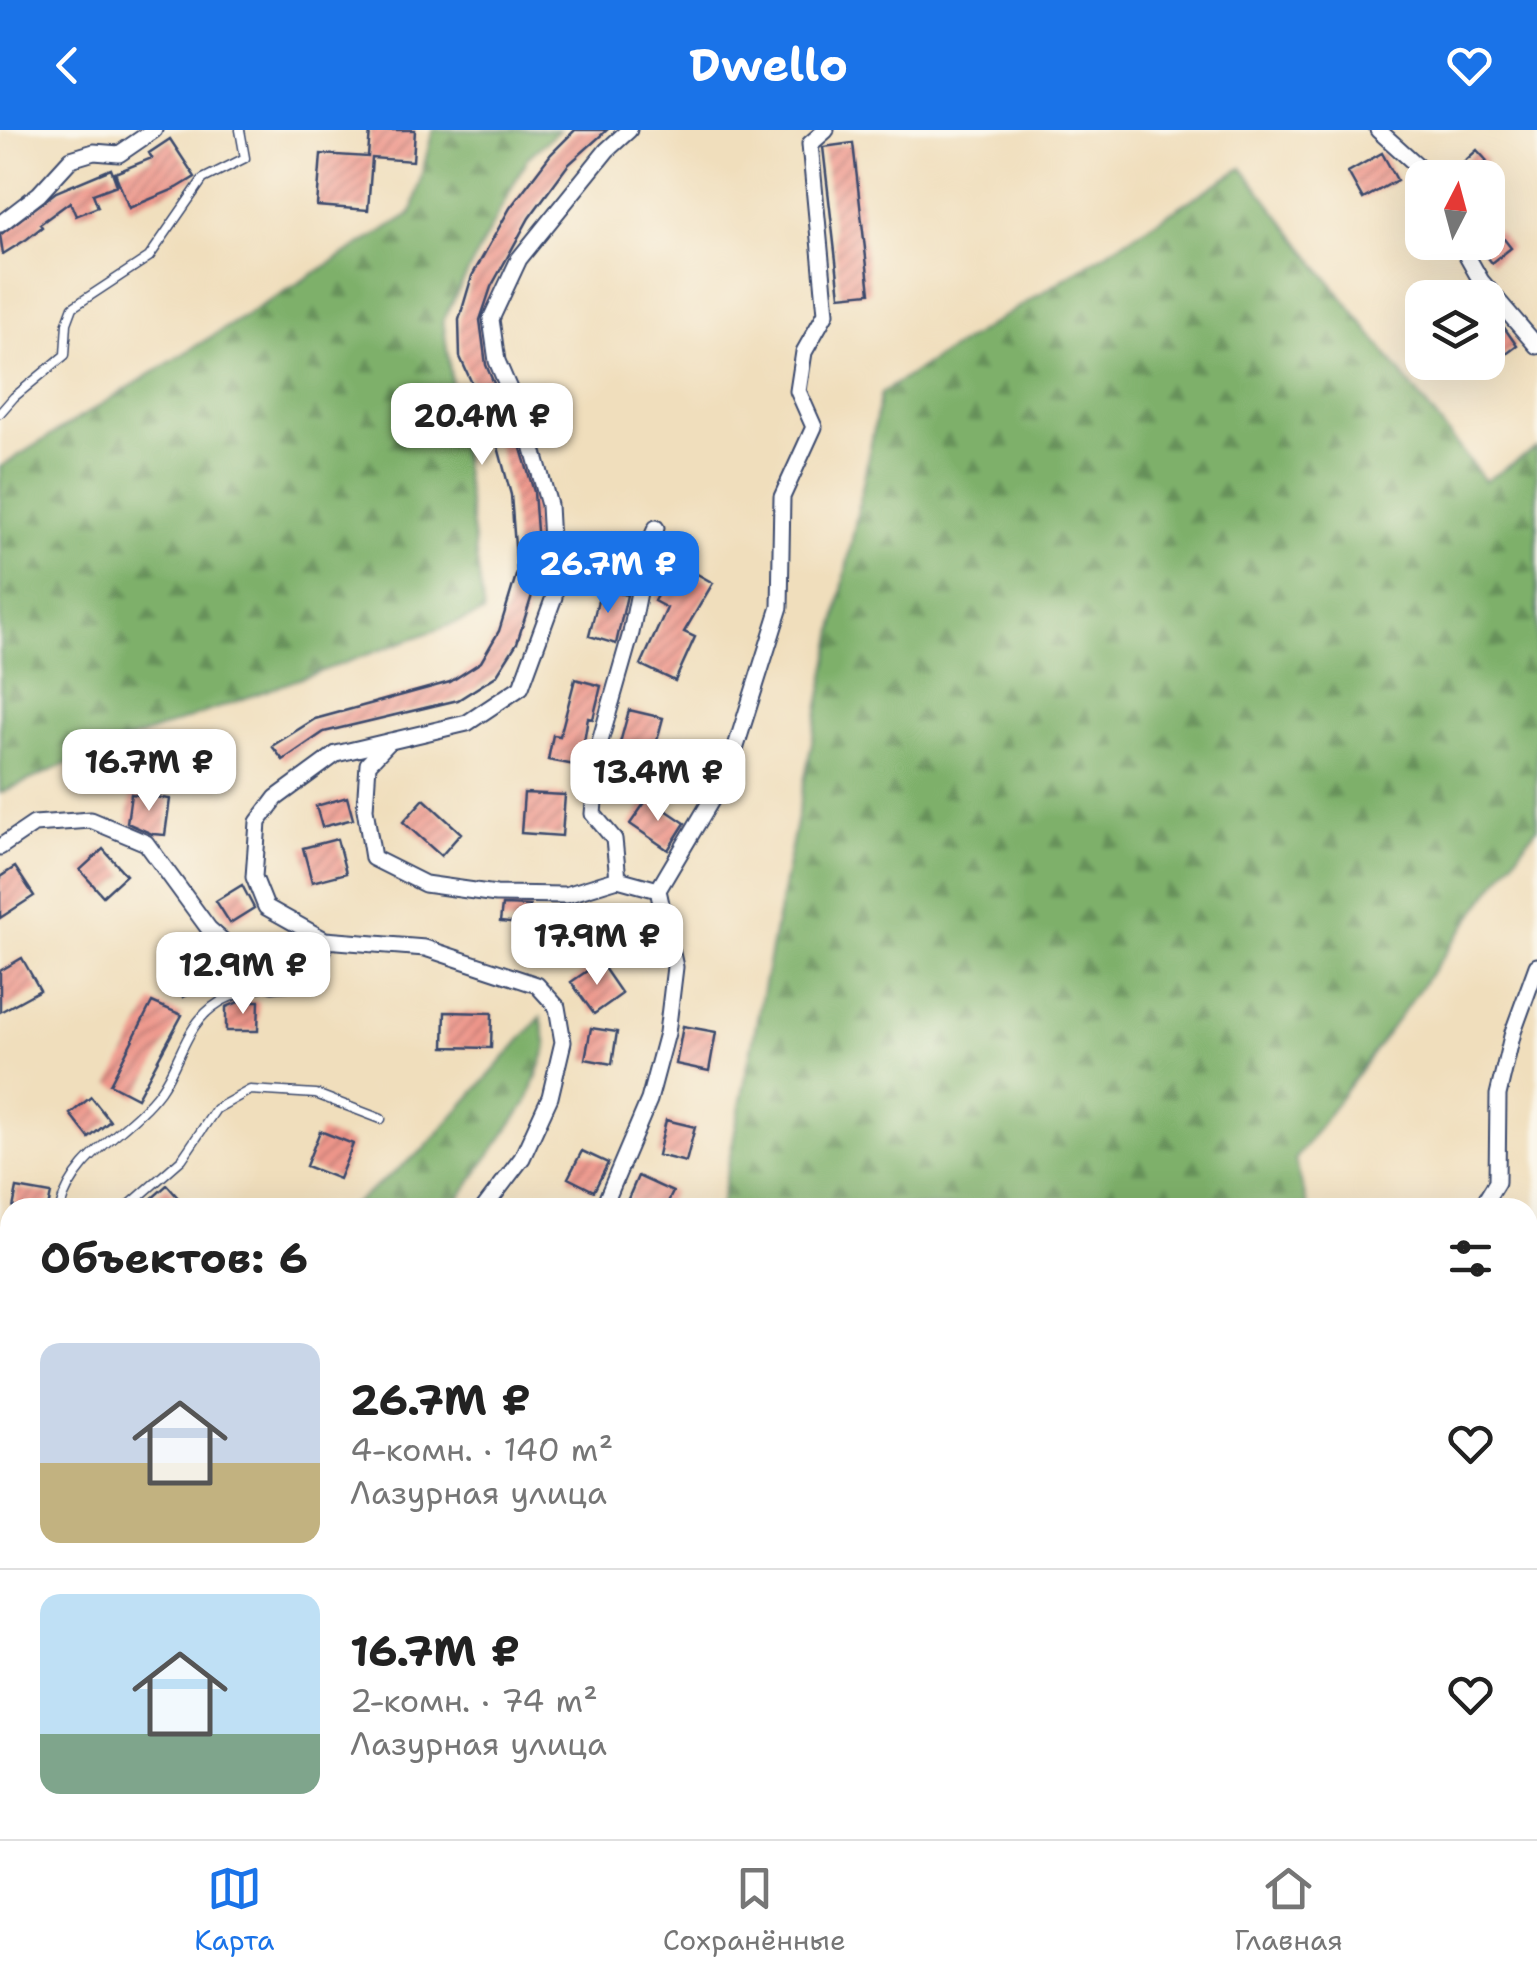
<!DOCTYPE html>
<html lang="ru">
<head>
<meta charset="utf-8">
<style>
	:root { --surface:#fff; --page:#f6f6f6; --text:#222; --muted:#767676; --line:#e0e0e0; --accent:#1a73e8 }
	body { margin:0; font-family:"Shantell Sans",sans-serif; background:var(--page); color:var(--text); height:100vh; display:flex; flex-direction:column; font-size:38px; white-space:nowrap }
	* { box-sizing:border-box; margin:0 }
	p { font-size:32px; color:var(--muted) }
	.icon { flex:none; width:55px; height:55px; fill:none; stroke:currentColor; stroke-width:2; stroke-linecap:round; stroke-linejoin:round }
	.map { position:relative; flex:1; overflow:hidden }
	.drawer { position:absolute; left:0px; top:1068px; width:1538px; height:642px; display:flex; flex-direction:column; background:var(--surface); border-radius:30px 30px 0 0; box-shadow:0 10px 40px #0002 }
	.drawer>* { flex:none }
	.needle { width:65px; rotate:6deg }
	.controls { position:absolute; left:1405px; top:30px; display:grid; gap:20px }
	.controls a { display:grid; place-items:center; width:100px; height:100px; border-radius:20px; background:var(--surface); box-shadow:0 10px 40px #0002; font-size:50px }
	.price { position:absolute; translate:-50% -85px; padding:0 22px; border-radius:20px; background:#fff; color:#222; font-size:32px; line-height:65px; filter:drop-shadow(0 2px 5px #0008) }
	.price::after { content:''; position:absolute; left:50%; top:60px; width:30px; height:22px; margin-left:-15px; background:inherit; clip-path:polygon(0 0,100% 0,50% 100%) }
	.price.on { background:var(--accent); color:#fff }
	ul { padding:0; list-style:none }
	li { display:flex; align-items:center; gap:30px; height:250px; padding:0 40px }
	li+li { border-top:2px solid var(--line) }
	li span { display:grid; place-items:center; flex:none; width:280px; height:200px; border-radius:20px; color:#555 }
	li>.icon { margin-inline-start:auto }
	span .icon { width:120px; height:120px; fill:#fffc; stroke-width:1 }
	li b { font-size:42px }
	h2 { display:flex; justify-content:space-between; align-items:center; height:120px; padding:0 40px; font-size:42px }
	header { display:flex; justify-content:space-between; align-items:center; height:130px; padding:0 40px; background:var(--accent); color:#fff; font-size:45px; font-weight:700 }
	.tab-bar { display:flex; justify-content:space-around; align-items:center; height:140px; border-top:2px solid var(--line); background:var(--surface); font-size:28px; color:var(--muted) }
	.tab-bar a { display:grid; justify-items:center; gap:5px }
	.tab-bar .on { color:var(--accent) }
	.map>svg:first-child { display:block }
</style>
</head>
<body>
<header><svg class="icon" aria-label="back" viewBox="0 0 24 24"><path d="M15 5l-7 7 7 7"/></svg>Dwello<svg class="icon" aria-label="heart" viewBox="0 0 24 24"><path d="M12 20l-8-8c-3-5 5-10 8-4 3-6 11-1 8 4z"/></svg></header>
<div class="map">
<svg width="1537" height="1709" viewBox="0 0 1537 1709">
	<defs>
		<pattern id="forest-firs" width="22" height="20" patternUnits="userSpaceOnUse" patternTransform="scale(2.5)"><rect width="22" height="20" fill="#7eb06a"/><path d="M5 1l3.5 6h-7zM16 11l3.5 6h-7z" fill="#66905a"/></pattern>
		<pattern id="building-hatch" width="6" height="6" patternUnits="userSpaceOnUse" patternTransform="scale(2.5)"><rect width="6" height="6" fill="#ee968a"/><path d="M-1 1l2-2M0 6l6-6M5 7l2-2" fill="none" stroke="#c07b74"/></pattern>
	</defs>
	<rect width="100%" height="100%" fill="#fbf7ec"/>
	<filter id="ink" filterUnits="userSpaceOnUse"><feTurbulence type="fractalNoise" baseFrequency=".01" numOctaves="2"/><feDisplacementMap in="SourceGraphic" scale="20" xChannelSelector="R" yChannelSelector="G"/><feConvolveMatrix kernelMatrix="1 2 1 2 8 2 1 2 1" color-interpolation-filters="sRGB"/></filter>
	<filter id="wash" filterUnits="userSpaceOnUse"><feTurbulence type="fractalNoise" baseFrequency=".0048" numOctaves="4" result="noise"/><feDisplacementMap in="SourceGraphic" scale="40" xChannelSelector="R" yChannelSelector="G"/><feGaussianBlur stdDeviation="2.25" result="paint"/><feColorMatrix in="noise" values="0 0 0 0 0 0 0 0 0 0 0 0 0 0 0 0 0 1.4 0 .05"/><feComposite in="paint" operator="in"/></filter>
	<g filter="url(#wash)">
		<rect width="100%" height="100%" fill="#f0debc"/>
		<!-- forest -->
		<path fill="url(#forest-firs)" stroke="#4c7064" stroke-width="2.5" d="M433,0h126l-32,28 -84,162 41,293 -395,141 -89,39v-326l412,-254z
			M1242,38l243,313 52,-33v379l-242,333 13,47h-588l161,-814z
			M541,887l6,30 -19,54 -75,106h-103l74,-58z
			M0,1274l10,12v414h10l-11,9h-9z
			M1537,1306v278l-9,1v-267z
			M518,1700h504l-9,9h-499z"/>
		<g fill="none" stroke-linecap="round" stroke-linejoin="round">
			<!-- stream -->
			<path stroke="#65a6d8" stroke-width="5" d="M1528,1258l9,-27
				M1346,1709v-9"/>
		</g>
		<g id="blocks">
			<!-- building -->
			<path fill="url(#building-hatch)" d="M370,0h45l-2,31 -41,-3 -4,52 -51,-4 4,-52 47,3z
				M575,0h32l-39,35 -39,53 -38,69 -11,33 6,45 33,77 15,50 6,78 -23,73 -21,33 -38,24 -134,32 -41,28 -11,-14 43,-27 135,-37 31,-20 18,-31 18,-59 -6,-77 -17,-63 -34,-75 -1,-37 13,-44 38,-68 41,-54z
				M170,9l25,38 -18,11 -48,20 -14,-35 37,-15 -3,-5z
				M853,13l17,150 -30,3 -17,-149z
				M1477,20l10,11 -18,17h-23z
				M1382,23l15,27 -34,19 -15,-27z
				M111,39l6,16 -24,9 5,13 -22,9 -6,-14 -30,22 2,3 -15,12 -24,15 -3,-19 56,-43z
				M1497,100l14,18 -19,15 -14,-18 10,-3v-4z
				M1501,193l16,23 -20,15 -9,-13v-15z
				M676,432l37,21 -29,49 11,5 -20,44 -34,-16 26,-57 -13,-7z
				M601,459l26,6 -11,49 -27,-8z
				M575,549l26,7 -8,33 -5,-1 -8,48 -32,-6 5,-25 7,1z
				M629,580l34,8 -12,45 -34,-9z
				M524,663l41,2 -3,41 -41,-3z
				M131,664l39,5 -5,36 -13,-1 -25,-11z
				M347,667l6,22 -31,8 -6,-21z
				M648,668l37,25 -17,27 -38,-26z
				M424,669l37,34 -20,23 -38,-34z
				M337,709l9,34 -34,9 -9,-34z
				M103,719l23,26 -23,21 -23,-26z
				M15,737l19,29 -34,22v-41z
				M242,755l12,23 -24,15 -14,-22z
				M502,775l28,1 -2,19 -28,-3z
				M198,821l15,33 -30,13 -15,-33z
				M22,828l18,32 -40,22v-41z
				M600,832l22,32 -28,20 -23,-32z
				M241,871h18l-1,30h-32v-24z
				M152,872l30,13 -45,83 -27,-14z
				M445,882l47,1 -1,35 -47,-1z
				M683,896l33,6 -7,39 -33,-7z
				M591,898l26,4 -5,32 -27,-5z
				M91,967l19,24 -21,17 -19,-24z
				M666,990l29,7 -9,35 -28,-7z
				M320,1001l33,13 -14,35 -33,-13z
				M582,1021l26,12 -14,28 -26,-13z
				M638,1046l35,16 -8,16h-41z
				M167,1055l20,23h-46z
				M17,1058l34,6 -3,14h-35z"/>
		</g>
	</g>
	<g filter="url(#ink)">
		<use href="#blocks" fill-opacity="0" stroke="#3b496c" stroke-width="2.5"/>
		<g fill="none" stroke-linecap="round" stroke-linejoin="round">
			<defs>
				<path id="lane" d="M0,283l14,-16 51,-42 2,-32 6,-16 76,-50 54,-78 42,-21 -5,-28
					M60,1078c15,-55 69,-75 100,-117 22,-31 25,-68 60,-89 14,-9 36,-13 52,-18
					M126,1078l56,-49 34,-50 34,-19 66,4 65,25
					M0,1290l10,-33"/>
				<path id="street" d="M1378,0l40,36 6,12
					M0,94l39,-30 32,-35 23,-7 25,2 35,-24
					M1459,112l22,39 56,65
					M390,611l-22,23 -3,45 8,49 52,26 71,10 70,1 52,-16
					M0,717l34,-23 57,-4 55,23 63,86 63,55 35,-3 13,-19 5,-22 -59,-33 -12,-30 4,-55 18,-24 60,-44 131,-31 54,-36 33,-90 -5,-92 -19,-67 -33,-77 -6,-42 28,-60 88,-109 22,-20
					M658,760l70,-118 52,-165 2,-110 32,-70 -16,-36 6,-39 22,-39 -16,-169 16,-14
					M325,810l100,8 112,37 20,22 6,35 -13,55 -28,61 -38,50
					M603,1078l46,-108 18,-67 8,-66 -17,-77 -40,-11 -4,-40 -21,-25 6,-69 32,-112 17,-87 8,-18
					M1481,1078l16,-26 1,-87 15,-63 24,-66
					M307,1700l2,9
					M135,1709l7,-9
					M1202,1709l7,-9"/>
			</defs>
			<!-- lane casing -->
			<use href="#lane" stroke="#3b496c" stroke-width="11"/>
			<!-- street casing -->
			<use href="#street" stroke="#3b496c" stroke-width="19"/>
			<!-- lane -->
			<use href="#lane" stroke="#fff" stroke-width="8"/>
			<!-- street -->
			<use href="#street" stroke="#fff" stroke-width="15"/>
		</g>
	</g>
</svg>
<div class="controls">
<a><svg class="needle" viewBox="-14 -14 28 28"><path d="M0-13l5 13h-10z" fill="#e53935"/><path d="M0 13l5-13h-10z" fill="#767676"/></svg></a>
<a><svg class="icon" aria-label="layers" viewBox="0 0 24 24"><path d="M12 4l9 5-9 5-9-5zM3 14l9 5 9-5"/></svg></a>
</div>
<b class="price" style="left:482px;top:338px">20.4M ₽</b>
<b class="price on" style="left:608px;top:486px">26.7M ₽</b>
<b class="price" style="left:149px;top:684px">16.7M ₽</b>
<b class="price" style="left:658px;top:694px">13.4M ₽</b>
<b class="price" style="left:597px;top:858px">17.9M ₽</b>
<b class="price" style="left:243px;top:887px">12.9M ₽</b>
<section class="drawer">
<h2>Объектов: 6<svg class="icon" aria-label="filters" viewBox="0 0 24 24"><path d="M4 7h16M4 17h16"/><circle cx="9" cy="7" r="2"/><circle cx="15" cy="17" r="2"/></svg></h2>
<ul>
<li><span style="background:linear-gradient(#c9d6e8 60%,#c2b280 0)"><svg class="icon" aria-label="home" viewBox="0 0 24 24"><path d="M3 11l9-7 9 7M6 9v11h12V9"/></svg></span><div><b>26.7M ₽</b><p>4-комн. · 140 m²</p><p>Лазурная улица</p></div><svg class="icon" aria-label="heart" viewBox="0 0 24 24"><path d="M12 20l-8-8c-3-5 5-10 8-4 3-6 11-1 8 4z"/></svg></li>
<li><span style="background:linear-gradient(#bfe0f5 70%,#7fa58c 0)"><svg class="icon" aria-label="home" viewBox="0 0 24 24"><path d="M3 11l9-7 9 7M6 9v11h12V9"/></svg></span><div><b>16.7M ₽</b><p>2-комн. · 74 m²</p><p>Лазурная улица</p></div><svg class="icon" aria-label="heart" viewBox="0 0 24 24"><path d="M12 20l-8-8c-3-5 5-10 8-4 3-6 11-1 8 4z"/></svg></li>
</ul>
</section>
</div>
<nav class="tab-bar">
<a class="on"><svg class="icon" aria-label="map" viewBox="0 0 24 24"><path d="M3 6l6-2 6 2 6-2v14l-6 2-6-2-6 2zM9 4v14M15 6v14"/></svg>Карта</a>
<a><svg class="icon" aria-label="saved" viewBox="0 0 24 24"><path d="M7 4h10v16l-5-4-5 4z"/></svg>Сохранённые</a>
<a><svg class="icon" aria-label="home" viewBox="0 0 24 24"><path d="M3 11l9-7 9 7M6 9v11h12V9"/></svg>Главная</a>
</nav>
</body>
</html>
